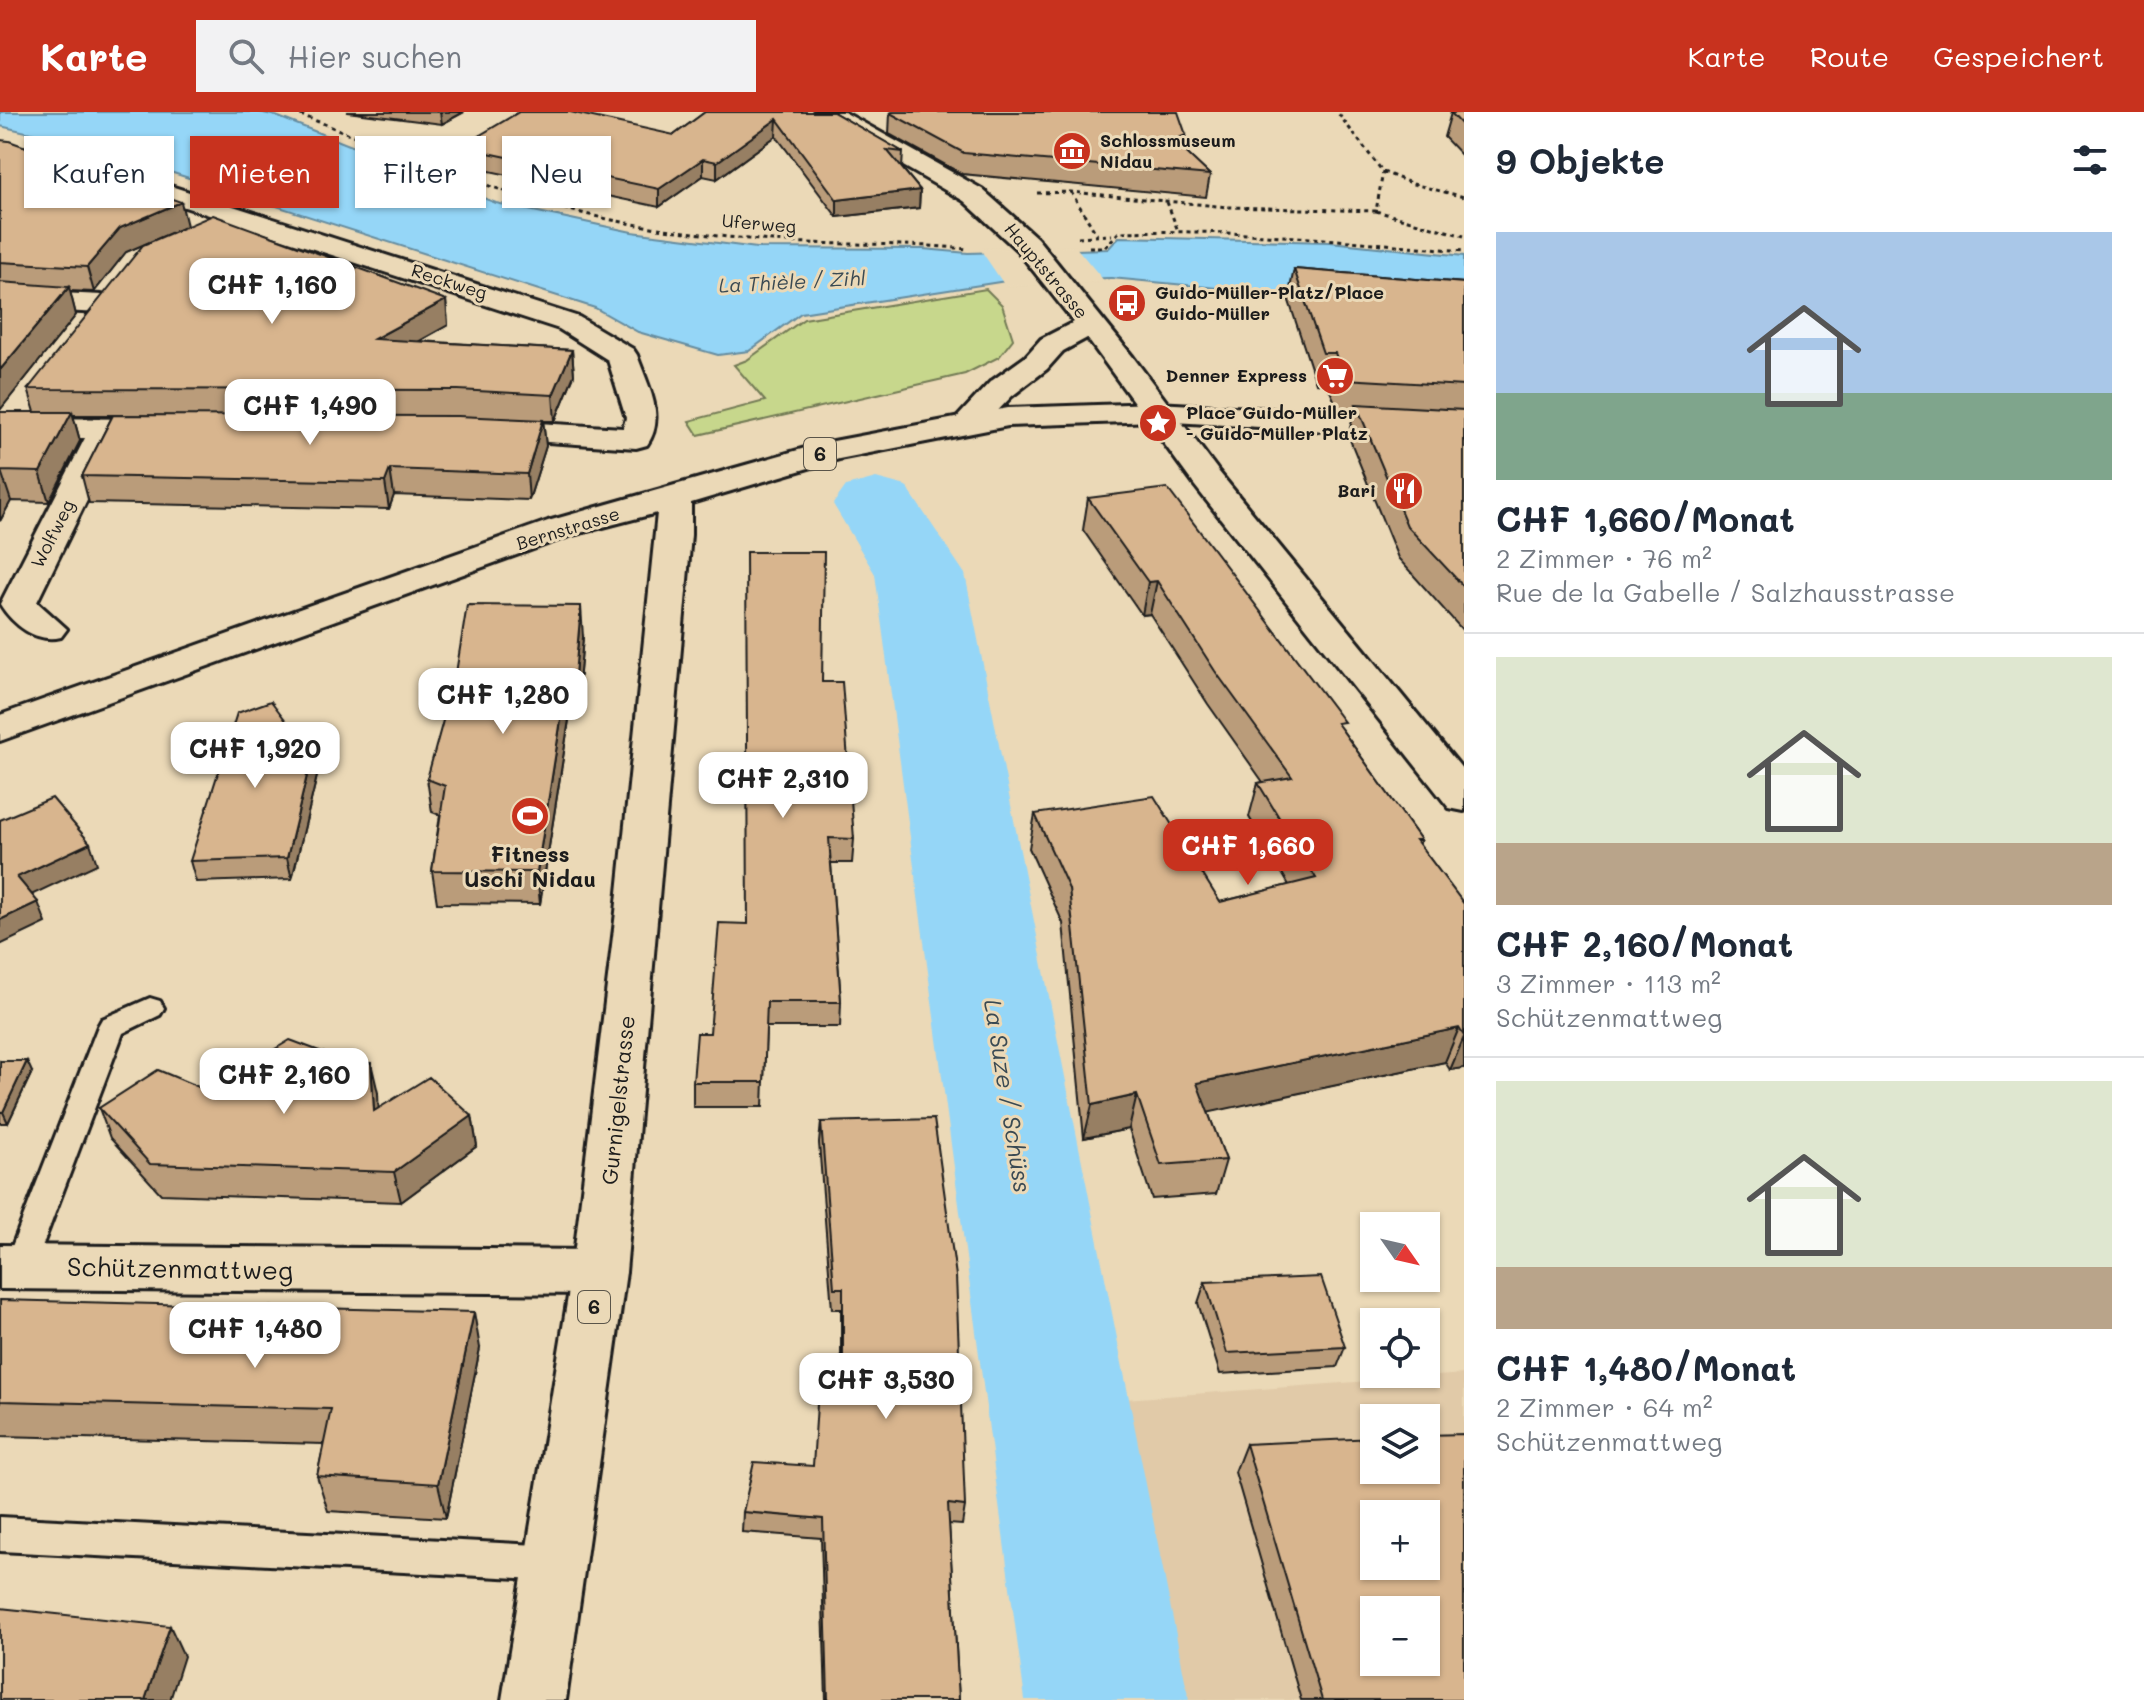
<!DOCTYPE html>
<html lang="de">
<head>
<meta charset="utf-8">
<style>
	:root { --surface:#fff; --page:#f2f2f3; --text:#1f2937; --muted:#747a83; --line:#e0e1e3; --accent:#c8321e }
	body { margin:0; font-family:Mali,sans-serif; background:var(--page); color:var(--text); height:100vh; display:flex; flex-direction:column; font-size:30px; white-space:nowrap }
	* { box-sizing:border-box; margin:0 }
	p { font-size:26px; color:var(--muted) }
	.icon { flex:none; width:44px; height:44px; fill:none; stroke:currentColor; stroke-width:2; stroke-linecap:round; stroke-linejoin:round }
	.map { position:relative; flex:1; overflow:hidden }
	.details { display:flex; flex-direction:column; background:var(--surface); width:680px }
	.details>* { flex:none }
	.top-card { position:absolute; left:24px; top:24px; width:760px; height:72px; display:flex; gap:16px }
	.needle { width:52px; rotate:124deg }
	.fabs { position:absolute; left:1360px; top:1100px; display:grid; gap:16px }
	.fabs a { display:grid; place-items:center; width:80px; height:80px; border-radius:0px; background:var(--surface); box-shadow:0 2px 6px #0004; font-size:40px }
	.price { position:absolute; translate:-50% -68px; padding:0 18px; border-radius:16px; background:#fff; color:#222; font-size:26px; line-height:52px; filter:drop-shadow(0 2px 4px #0008) }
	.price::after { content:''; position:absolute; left:50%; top:48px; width:24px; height:18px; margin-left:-12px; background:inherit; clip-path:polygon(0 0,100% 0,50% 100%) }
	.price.active { background:var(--accent); color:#fff }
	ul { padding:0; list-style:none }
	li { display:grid; align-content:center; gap:16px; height:424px; padding:0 32px }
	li+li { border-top:2px solid var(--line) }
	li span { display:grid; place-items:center; height:248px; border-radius:0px; color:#555 }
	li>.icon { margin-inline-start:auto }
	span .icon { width:144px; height:144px; fill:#fffc; stroke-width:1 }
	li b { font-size:34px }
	h2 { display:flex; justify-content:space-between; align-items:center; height:96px; padding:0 32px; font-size:34px }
	.tag { padding:0 28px; border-radius:0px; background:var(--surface); box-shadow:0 2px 6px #0004; font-size:28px; line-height:72px }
	.tag.active { background:var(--accent); color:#fff }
	header { display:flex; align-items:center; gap:48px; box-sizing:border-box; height:112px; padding:0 40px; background:var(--accent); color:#fff }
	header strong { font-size:38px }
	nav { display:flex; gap:44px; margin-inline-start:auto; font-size:28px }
	.search { width:560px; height:72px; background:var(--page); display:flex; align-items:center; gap:20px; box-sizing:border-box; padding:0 28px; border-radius:0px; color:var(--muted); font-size:30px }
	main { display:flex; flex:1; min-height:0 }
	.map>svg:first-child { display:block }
</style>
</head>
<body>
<header>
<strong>Karte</strong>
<div class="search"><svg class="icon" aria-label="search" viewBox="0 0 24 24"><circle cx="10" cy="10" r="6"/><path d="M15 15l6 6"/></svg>Hier suchen</div>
<nav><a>Karte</a><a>Route</a><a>Gespeichert</a></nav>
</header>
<main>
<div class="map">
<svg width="1464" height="1588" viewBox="0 0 1464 1588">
	<rect width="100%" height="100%" fill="#ebd9b7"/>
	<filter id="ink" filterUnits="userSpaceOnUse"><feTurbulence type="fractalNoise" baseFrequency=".0125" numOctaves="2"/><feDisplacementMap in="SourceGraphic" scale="16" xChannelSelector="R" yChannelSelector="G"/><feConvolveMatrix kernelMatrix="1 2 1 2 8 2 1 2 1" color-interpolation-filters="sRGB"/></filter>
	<g filter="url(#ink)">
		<!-- built -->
		<path fill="#e1caa8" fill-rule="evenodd" d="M1464,1262v326h-314l-52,-299zM1374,1306h52v52h-52zM1374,1402h52v52h-52zM1374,1498h52v52h-52z"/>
		<!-- green -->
		<path fill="#c7d78c" stroke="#727a54" stroke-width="2" d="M986,177l16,16 11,34 -14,18 -34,17 -267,61 -9,-14 76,-20 -31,-36 13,-5 57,-41z"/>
		<!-- water -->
		<path fill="#95d6f7" stroke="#658c9f" stroke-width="2" d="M0,0h259l17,4 220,87 136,29 125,16 166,1 45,4 140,-4 11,-12 211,5 134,14v55l-353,-33 -105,3 -205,32 -52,38 -31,4 -80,-23 -43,-24 -500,-160 -95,-22z"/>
		<!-- pier -->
		<path fill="#ebd9b7" d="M1075,134l30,36 -100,4 -25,-37z"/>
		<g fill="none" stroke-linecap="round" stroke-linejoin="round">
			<!-- river -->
			<path fill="#95d6f7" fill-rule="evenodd" d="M876,366l30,8 59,88 224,1126h-164l-150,-1126 -42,-70 13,-18z"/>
			<defs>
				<path id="lane" d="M150,886l10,3 4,7 -4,7 -37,18 -92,243 -11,4 -11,-4 -5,-9 94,-241 4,-7z
					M0,1405l557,29 13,5 5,12 -5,12 -13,5 -557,-29z"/>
				<path id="street" d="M0,33l74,10 505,162 54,32 4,6c10,29 30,62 10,90l-11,3 -161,-11 -5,-7 5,-7 11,-3 137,8 3,-10 -18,-58 -49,-31 -497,-162 -62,-8z
					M0,178l102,5 10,3 4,6 -4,6 -10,3 -102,-5z
					M0,306l166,1 11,3 5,7 -5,7 -60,2 -80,164 30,27 -6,8c-25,6 -48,-12 -61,-33l85,-166h-85z
					M0,1133l599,5 19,6 8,16 -8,16 -19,6 -599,-5z"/>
				<path id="secondary" d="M814,0h30l138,77 55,49 96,119 86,115 245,299v40l-15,-3 -254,-322 -108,-148 -24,13 -16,18 -35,27 -33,34 -11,3 -11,-3 -5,-7 38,-41 35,-25 16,-18 33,-17 -57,-72 -53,-49 -146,-84z"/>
				<path id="primary" d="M1156,291l308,16v20l-308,-18 -148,5 -169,33 -148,44v32l-65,737 -60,428h-64l70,-428 44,-360 41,-399 -85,22 -572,206v-26l548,-194 275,-78 185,-35z"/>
			</defs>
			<!-- lane casing -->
			<use href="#lane" stroke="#1c1c1c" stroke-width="6"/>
			<!-- street casing -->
			<use href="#street" stroke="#1c1c1c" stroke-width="6"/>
			<!-- secondary casing -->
			<use href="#secondary" stroke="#1c1c1c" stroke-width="6"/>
			<!-- primary casing -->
			<use href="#primary" stroke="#1c1c1c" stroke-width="6"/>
			<!-- path -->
			<path stroke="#1c1c1c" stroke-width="3" stroke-dasharray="4 4" stroke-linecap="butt" d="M293,0c118,45 239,98 365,116 38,6 76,10 115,13 64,5 129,1 194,8
				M1383,60l30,12 51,13
				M505,78l25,-11
				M1071,80l26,43
				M1037,81l34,-1 157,15 148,4 7,-39 -46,-60
				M1167,90l11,29
				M1376,99l88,25
				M1078,125l34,-2
				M1089,135h16l14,-15c116,-3 230,9 345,19"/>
			<!-- lane -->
			<use href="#lane" fill="#ebd9b7" fill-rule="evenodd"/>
			<!-- street -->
			<use href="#street" fill="#ebd9b7" fill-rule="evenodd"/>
			<!-- secondary -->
			<use href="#secondary" fill="#ebd9b7" fill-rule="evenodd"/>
			<!-- primary -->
			<use href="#primary" fill="#ebd9b7" fill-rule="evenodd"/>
		</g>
		<!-- wall -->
		<path fill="#ba9c7a" stroke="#1c1c1c" stroke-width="2" d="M347,0h117l-22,12z
			M705,0h128l70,40 -1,16 18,22 -1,18 -82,9 -61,-81 -59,43 -14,-3 -44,31 -198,-42 -1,-18 214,-12z
			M1464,0v46l-20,-21 7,-24z
			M890,1l296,22 -3,15 27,25 -4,22 -244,-23 -73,-40z
			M0,28l187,86 -61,26 -32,40 -24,-1 6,24 -76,95z
			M1294,157l170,14v349l-66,-74 -50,-123 7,-25 -17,-1 -11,-25 -11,-1 -28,-85z
			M446,188l2,25 -29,16 153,9 2,25 -19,46h-12l3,25 -17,54 -135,-5 -5,14 -300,-6 -7,-27 31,-61h-40l7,26 -31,61 -38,-1 -11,20v-109h35l-7,-23z
			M1088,386l254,232 79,110 -2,4 45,60v164l-14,2 -5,-8 -237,50 18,48 -10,34 -64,5 -23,-70 -45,9 -21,-215 -34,-75 6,-34 185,88 69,-17 -40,-68 9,-34 5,-1 -55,-78 -58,-90 -8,1 -59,-85z
			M583,525l-6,69 -6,1 -31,197 -103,-1 -5,-32 8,-56 -8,-3 -5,-33z
			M822,570l32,157 -2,24h-21l10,139 -1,25h-74l-3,80h-70v-25l55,-158z
			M317,664l-25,103 -96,3 -6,-21z
			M0,949l32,11 -24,51h-8z
			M213,981h165v15l94,8 5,30 -76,56 -240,-8 -51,-56 -11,-30z
			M821,1010l144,384 -3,19 -13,-1 10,176h-133l-5,-162 -79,-6 1,-20 70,-46 28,-78v-79h-9l-13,-166z
			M1205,1170l140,65 -8,20 -117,7 -22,-71z
			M0,1188l480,48 -34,170 -118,-7 -11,-35 7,-32 -324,-8z
			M1246,1332l218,256h-163l-66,-228z"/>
		<!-- shaded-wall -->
		<path fill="#977f63" stroke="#1c1c1c" stroke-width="2" d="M440,0h24l-22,12z
			M777,7l-1,17 -59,43v-17z
			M1186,23l-4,21 -9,-16z
			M703,47v17l-44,31v-18z
			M920,78l-1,18 -82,9v-17z
			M181,90l6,24 -61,26 -32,40 -7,-25 33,-39z
			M69,175l7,28 -76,95v-40z
			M446,188l2,25 -70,39 -4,-25z
			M572,238l2,25 -19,46 -2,-26z
			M72,300l8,29 -31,61 -9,-30z
			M543,308l3,26 -17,54 -2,-26z
			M390,357l4,26 -5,14 -4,-27z
			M1,359l10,30 -11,20v-48z
			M1157,469l-7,33 -8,1 6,-33z
			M581,494l2,31 -6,69 -2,-31z
			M568,563l3,32 -31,197 -3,-32z
			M312,643l5,21 -25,103 -5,-21z
			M90,731l7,21 -72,34 -8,-21z
			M38,790l8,21 -46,22v-25z
			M1459,916l-14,34 -257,55 9,-34z
			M1464,925v31l-14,2z
			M27,949l5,11 -24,51 -5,-11z
			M371,951l7,30 2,48 -6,-30z
			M1137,983l-8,34 -45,9 8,-33z
			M472,1004l5,30 -76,56 -7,-30z
			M474,1200l6,36 -34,170 -8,-34z
			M170,1514l14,30 -14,44h-25z"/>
		<!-- building -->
		<path fill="#d8b58e" stroke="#1c1c1c" stroke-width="2" fill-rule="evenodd" d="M519,0h51l104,23 31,-23h128l70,40 -16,-2 33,40 -83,10 -60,-81 -60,43 -14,-3 -44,30 -199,-42z
			M892,0h286l8,23 -13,5 37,35 -246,-22 -74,-40z
			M1464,0v15l-13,-14z
			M0,28l9,1 172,61 -61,26 -33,39 -87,-5z
			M213,103l233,85 -72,39 198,11 -19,45 -95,-5 -430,-1 115,-144z
			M1294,157l170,14v103l-119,-7 -10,-26h-12z
			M0,170l69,5 -69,83z
			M1356,292l108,6v177l-57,-61z
			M0,300h72l-32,60 -39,-1 -1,2z
			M113,303l345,1 85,4 -16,54 -137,-5 -5,13 -303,-6z
			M1167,376l177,234 -7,1 84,117h-5l48,64v132l-5,-8 -262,55 29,77 -65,5 -24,-70 -45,10 -23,-216 -34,-75 119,-18 66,106 96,-24 -58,-95 34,-6 -77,-106 -58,-90 -9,1 -60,-84z
			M746,440h78l-2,130h20l12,157 -25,-1 12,164h-74l-3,80h-71l4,-49h13l9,-110 29,1z
			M467,493l114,1 -6,69h-7l-31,197 -105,-1 13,-85 -18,-7 29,-106z
			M271,589l41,54 -25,103 -97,3 47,-148z
			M52,686l38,45 -73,34 21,25 -38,18v-100z
			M290,928l56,21 25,2 3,48 55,-34 43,39 -78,56 -244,-8 -51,-56 59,-38 55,23 17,-37 35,-1z
			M0,949h27l-24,51h-3z
			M934,1007l22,157 9,230 -17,-2 11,196h-131l-5,-181 -80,-7 11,-50 59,4 5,-77 25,-1v-100h-9l-13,-166z
			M1321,1165l24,70 -118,6 -22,-71z
			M0,1188l474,12 -36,172 -121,-8 14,-67 -331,-8z
			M1464,1322v266h-142l-76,-256 128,-6v32h52v-35zM1374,1402h52v52h-52zM1374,1498h52v52h-52z
			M0,1496l170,18 -25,74h-145z"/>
	</g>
	<!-- icons -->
	<defs>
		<symbol id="museum-disc" viewBox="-11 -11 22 22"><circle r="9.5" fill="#c8321e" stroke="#ebd9b7"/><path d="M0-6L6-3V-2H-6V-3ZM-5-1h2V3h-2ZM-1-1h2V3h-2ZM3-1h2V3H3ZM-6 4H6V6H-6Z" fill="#fff"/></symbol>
		<symbol id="bus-disc" viewBox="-11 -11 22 22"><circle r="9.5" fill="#c8321e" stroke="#ebd9b7"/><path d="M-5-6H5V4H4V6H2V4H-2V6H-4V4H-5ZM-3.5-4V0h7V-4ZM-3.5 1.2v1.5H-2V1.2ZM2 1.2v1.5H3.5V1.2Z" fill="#fff"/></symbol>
		<symbol id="supermarket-disc" viewBox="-11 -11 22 22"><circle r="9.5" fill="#c8321e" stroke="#ebd9b7"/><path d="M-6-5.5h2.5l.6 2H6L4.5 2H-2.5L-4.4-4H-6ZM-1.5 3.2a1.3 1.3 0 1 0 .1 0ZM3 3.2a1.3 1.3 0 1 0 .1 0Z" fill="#fff"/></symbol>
		<symbol id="sight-disc" viewBox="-11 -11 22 22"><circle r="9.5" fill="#c8321e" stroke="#ebd9b7"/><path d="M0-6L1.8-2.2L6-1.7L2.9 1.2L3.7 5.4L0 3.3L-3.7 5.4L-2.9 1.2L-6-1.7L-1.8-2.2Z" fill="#fff"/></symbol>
		<symbol id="restaurant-disc" viewBox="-11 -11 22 22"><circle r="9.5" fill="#c8321e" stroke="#ebd9b7"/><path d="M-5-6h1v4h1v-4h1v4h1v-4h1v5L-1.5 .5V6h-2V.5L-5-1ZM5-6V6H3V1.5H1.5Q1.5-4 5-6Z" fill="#fff"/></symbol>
		<symbol id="stadium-disc" viewBox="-11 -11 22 22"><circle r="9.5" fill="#c8321e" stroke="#ebd9b7"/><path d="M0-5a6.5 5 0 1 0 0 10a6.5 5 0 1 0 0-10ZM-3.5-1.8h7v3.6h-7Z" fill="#fff"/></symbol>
	</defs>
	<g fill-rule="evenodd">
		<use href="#museum-disc" x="1050" y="17" width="44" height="44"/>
		<use href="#bus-disc" x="1105" y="169" width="44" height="44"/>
		<use href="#supermarket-disc" x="1313" y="242" width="44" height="44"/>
		<use href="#sight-disc" x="1136" y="289" width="44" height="44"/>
		<use href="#restaurant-disc" x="1382" y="357" width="44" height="44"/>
		<use href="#stadium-disc" x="508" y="682" width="44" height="44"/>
	</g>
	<g text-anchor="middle" stroke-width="6" stroke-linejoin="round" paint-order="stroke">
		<!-- far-poi labels -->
		<g font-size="18" font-weight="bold" fill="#1c1c1c" stroke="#ebd9b7" text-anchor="start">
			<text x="1100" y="35">Schlossmuseum<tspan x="1100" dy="21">Nidau</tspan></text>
			<text x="1155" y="187">Guido-Müller-Platz/Place<tspan x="1155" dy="21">Guido-Müller</tspan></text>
			<text x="1307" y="270" text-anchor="end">Denner Express</text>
			<text x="1186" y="307">Place Guido-Müller<tspan x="1186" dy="21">- Guido-Müller Platz</tspan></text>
			<text x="1376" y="385" text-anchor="end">Bari</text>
		</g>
		<!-- far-street labels -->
		<g font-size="18" fill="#1c1c1c" stroke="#ebd9b7">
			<text transform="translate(759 112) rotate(5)" y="6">Uferweg</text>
			<text transform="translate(1046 159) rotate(50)" y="6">Hauptstrasse</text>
			<text transform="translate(449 170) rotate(18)" y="6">Reckweg</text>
			<text transform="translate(568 417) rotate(-17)" y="6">Bernstrasse</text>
			<text transform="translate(53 422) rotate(-63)" y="6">Wolfweg</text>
		</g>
		<!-- far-water labels -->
		<g font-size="20" font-style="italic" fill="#3a4a53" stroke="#ebd9b7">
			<text transform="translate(792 170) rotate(-3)" y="7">La Thièle / Zihl</text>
		</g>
		<!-- shield labels -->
		<g fill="#ebd9b7" stroke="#5a554a" stroke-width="2">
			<rect x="804" y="326" width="32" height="32" rx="6"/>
			<rect x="578" y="1179" width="32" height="32" rx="6"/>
		</g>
		<g font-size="20" font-weight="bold" fill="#1c1c1c">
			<text x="820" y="349">6</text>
			<text x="594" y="1202">6</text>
		</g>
		<!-- poi labels -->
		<g font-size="22" font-weight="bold" fill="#1c1c1c" stroke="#ebd9b7">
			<text x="530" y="750">Fitness<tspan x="530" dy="25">Uschi Nidau</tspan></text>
		</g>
		<!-- street labels -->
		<g font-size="22" fill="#1c1c1c" stroke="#ebd9b7">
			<text transform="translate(618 988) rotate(-84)" y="8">Gurnigelstrasse</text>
		</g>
		<!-- water labels -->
		<g font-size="24" font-style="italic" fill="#3a4a53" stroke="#ebd9b7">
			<text transform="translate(1007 984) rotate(81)" y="8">La Suze / Schüss</text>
		</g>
		<!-- near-street labels -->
		<g font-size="26" fill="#1c1c1c" stroke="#ebd9b7">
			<text transform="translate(180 1157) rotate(1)" y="9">Schützenmattweg</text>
		</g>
	</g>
</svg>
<div class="fabs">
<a><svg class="needle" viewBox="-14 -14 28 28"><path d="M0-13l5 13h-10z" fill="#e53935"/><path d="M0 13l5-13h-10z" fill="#747a83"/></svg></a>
<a><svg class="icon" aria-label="locate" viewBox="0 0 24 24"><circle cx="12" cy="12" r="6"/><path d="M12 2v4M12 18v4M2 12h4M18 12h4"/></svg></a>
<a><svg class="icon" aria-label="layers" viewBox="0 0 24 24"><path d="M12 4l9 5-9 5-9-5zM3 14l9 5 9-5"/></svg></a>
<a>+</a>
<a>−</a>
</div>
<b class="price" style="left:272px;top:214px">CHF 1,160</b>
<b class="price" style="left:310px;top:335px">CHF 1,490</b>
<b class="price" style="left:503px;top:624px">CHF 1,280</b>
<b class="price" style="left:255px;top:678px">CHF 1,920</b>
<b class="price" style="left:783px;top:708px">CHF 2,310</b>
<b class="price active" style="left:1248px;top:775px">CHF 1,660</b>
<b class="price" style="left:284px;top:1004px">CHF 2,160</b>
<b class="price" style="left:255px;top:1258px">CHF 1,480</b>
<b class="price" style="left:886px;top:1309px">CHF 3,530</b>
<div class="top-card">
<a class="tag">Kaufen</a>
<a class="tag active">Mieten</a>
<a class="tag">Filter</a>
<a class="tag">Neu</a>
</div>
</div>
<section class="details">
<h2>9 Objekte<svg class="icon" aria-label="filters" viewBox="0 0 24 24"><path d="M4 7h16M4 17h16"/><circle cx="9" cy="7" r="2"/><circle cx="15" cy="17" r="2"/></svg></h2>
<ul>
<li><span style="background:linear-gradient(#a9c7e8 65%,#7fa58c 0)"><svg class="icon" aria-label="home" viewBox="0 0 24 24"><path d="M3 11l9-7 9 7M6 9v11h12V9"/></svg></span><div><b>CHF 1,660/Monat</b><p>2 Zimmer · 76 m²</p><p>Rue de la Gabelle / Salzhausstrasse</p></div></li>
<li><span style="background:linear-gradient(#dfe7d0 75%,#b9a48a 0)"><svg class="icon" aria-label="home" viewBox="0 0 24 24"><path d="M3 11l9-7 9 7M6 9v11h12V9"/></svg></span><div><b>CHF 2,160/Monat</b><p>3 Zimmer · 113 m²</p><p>Schützenmattweg</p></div></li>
<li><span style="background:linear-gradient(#dfe7d0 75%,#b9a48a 0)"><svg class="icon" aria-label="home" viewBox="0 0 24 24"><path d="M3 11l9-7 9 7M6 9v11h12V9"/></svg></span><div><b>CHF 1,480/Monat</b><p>2 Zimmer · 64 m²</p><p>Schützenmattweg</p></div></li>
</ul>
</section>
</main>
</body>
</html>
